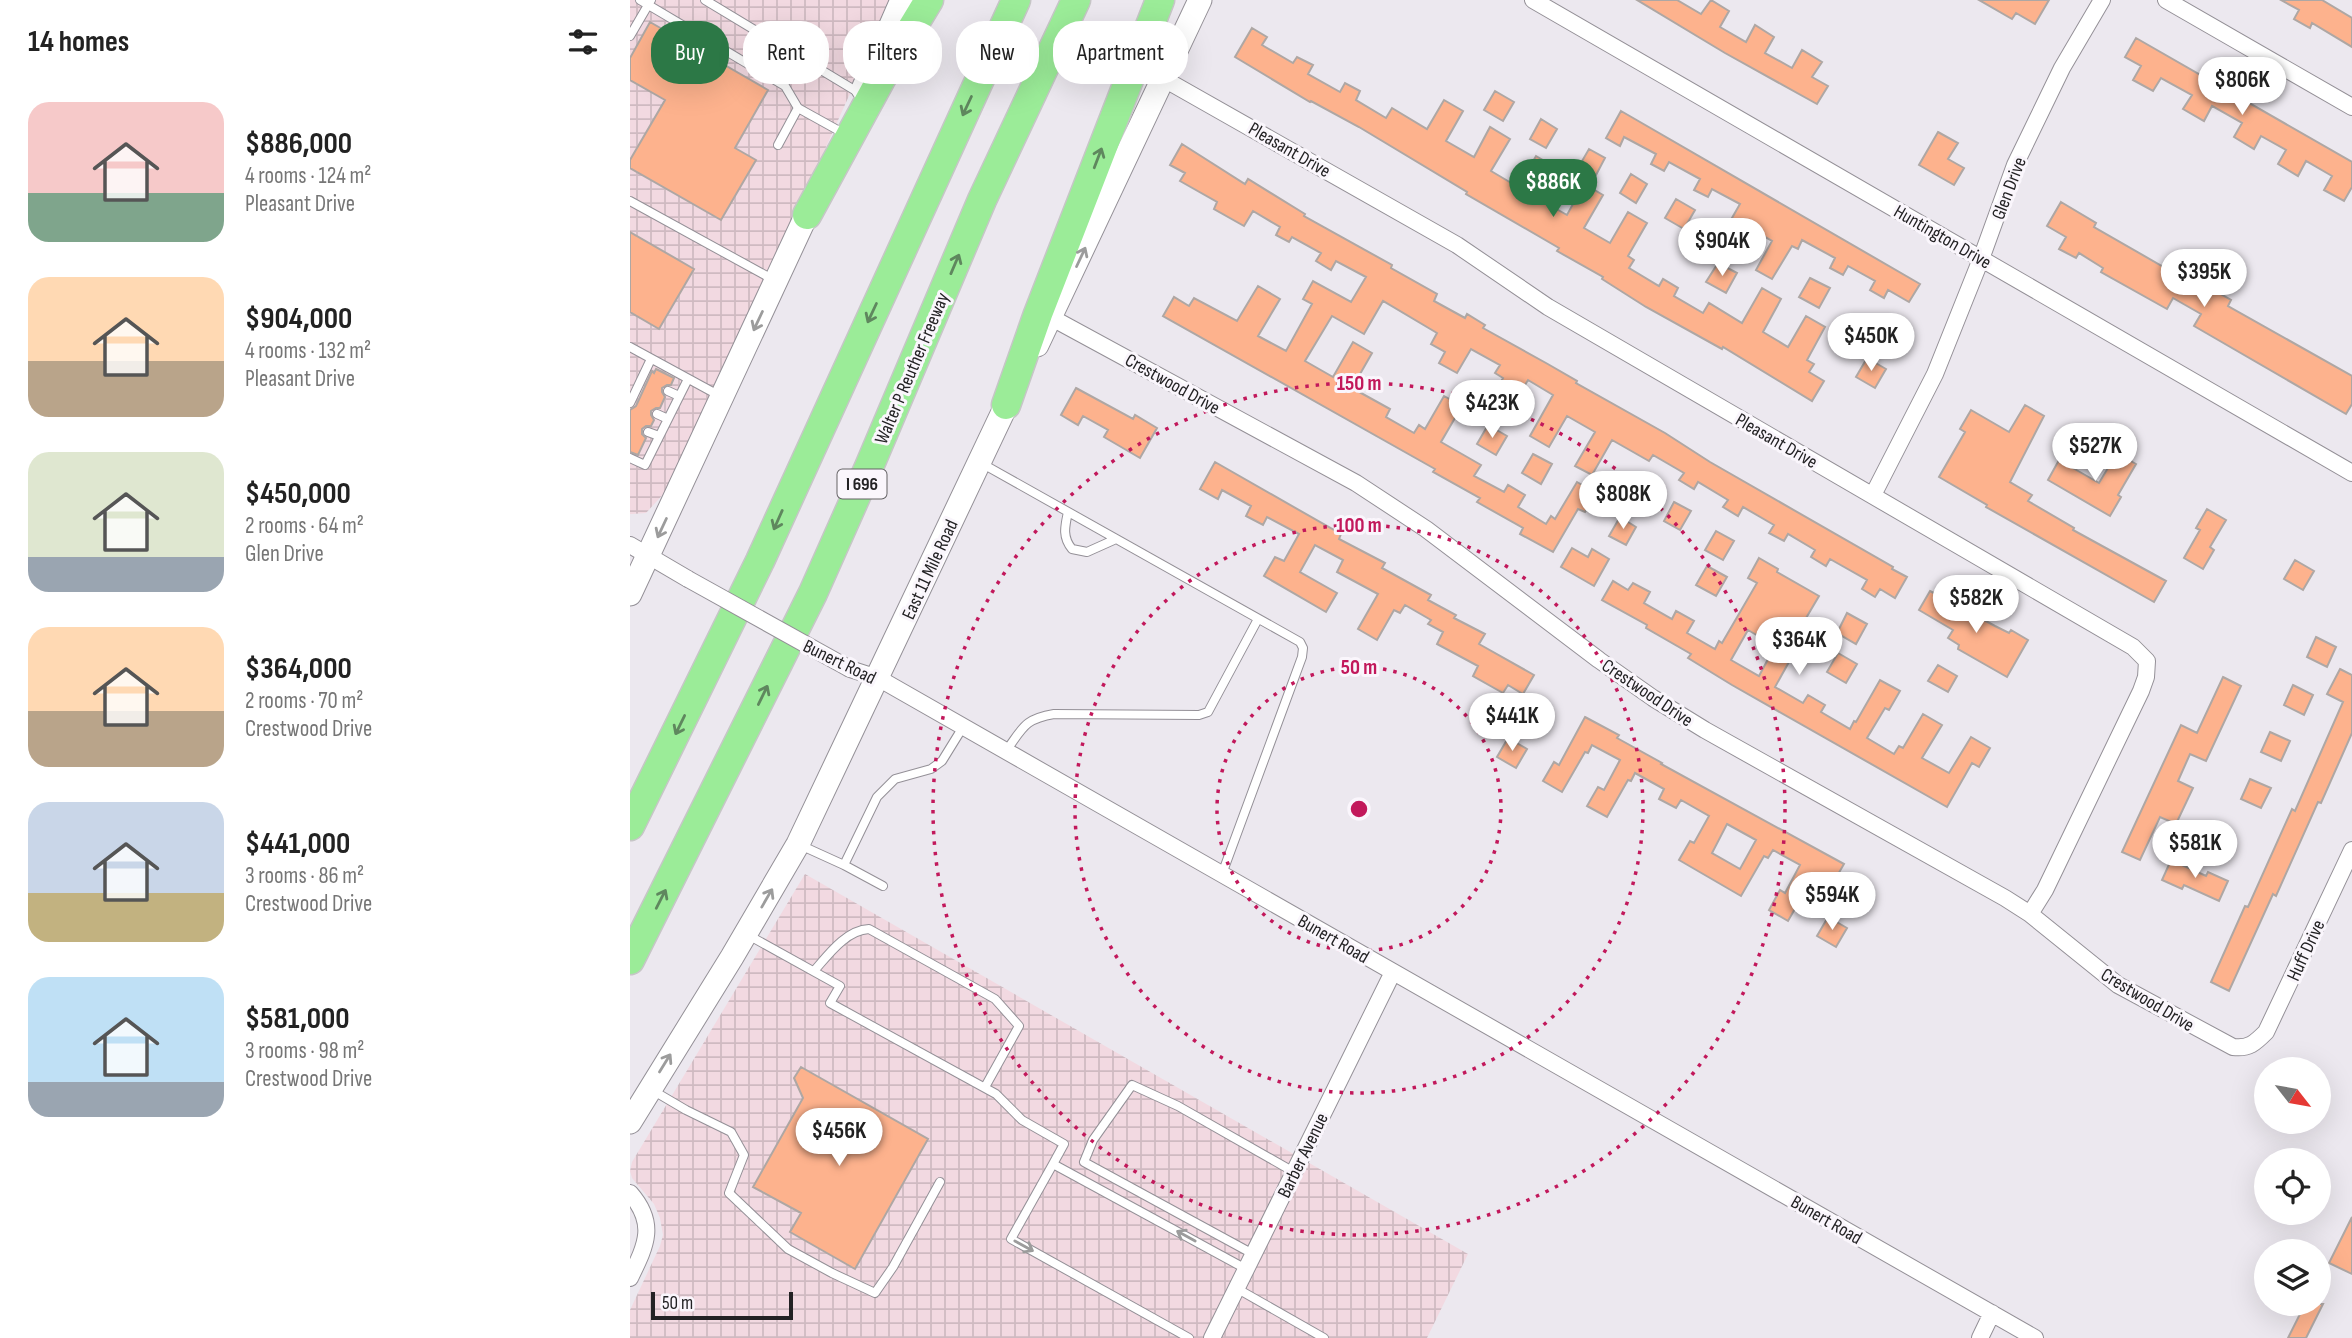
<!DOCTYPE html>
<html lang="en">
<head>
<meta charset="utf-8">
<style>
	:root { --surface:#fff; --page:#f6f6f6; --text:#222; --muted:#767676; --accent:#2c7846 }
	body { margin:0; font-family:"Sofia Sans Condensed",sans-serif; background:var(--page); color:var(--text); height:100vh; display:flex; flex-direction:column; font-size:26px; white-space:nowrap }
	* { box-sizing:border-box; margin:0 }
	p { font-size:23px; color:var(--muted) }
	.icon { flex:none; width:38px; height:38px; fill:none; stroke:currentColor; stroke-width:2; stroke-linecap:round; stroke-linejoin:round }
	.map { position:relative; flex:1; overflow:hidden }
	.sheet { display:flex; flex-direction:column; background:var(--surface); width:630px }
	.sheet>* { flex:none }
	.top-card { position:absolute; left:21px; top:21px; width:665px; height:63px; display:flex; gap:14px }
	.needle { width:46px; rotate:121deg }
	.controls { position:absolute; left:1624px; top:1057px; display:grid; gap:14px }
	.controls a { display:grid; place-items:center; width:77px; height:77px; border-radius:50%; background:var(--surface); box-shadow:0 7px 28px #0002; font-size:35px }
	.scale { position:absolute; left:21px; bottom:18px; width:142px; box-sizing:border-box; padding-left:7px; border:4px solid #232224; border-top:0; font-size:19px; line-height:24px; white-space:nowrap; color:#232224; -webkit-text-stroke:5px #faf6fc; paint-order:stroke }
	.price { position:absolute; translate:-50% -60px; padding:0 16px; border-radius:24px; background:#fff; color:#222; font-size:23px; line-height:46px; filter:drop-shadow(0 2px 4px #0008) }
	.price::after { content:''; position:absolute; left:50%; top:42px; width:21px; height:16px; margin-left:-10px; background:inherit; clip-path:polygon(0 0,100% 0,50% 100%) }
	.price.current { background:var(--accent); color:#fff }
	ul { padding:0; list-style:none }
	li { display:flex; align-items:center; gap:21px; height:175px; padding:0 28px }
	li span { display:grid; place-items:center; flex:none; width:196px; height:140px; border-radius:21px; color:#555 }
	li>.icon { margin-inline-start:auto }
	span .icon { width:84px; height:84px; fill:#fffc; stroke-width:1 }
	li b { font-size:30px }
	h2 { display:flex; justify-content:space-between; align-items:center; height:84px; padding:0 28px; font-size:30px }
	.pill { padding:0 24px; border-radius:28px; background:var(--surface); box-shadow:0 7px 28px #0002; font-size:24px; line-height:63px }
	.pill.current { background:var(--accent); color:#fff }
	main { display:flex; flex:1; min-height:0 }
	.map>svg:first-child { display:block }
</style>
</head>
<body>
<main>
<section class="sheet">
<h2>14 homes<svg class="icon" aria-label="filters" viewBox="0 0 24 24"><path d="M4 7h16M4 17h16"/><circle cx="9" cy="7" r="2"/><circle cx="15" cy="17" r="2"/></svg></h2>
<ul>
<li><span style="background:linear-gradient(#f6c9c9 65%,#7fa58c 0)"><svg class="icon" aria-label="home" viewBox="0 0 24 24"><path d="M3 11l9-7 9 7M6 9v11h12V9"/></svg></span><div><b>$886,000</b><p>4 rooms · 124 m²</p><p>Pleasant Drive</p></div></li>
<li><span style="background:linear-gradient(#ffd9b3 60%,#b9a48a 0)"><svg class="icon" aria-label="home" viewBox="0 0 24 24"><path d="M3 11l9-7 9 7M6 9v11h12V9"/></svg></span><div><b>$904,000</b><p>4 rooms · 132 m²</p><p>Pleasant Drive</p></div></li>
<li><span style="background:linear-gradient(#dfe7d0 75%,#9aa5b1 0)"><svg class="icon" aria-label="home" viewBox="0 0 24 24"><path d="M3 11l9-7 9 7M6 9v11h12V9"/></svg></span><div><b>$450,000</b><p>2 rooms · 64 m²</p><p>Glen Drive</p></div></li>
<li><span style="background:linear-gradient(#ffd9b3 60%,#b9a48a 0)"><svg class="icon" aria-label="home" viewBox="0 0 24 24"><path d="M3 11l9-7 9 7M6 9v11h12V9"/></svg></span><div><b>$364,000</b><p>2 rooms · 70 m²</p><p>Crestwood Drive</p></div></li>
<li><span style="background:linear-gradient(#c9d6e8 65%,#c2b280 0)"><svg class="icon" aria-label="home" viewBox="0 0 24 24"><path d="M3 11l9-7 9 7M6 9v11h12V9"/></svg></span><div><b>$441,000</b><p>3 rooms · 86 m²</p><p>Crestwood Drive</p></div></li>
<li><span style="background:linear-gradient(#bfe0f5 75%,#9aa5b1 0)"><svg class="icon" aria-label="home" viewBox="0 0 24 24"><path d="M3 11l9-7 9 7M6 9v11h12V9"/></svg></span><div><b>$581,000</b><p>3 rooms · 98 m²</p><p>Crestwood Drive</p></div></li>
</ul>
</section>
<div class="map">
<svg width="1722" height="1338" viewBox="0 0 1722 1338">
	<defs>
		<pattern id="industrial-grid" width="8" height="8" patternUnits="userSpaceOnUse" patternTransform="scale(1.75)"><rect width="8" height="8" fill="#f2d9e1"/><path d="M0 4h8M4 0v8" fill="none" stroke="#cfbac1"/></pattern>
	</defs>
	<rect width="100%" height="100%" fill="#ece8ef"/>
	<!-- industrial -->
	<path fill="url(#industrial-grid)" d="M0,0h262l-88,196 -136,293 -22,24 -14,1h-2z
		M175,874l663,380 -41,84h-797v-28l30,-64 3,-11 -3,-17 -6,-14 -22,-26 -2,-7 2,-9z"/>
	<!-- building -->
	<path fill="#fdb28d" stroke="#aea7a4" stroke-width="2" fill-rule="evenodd" d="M1007,0h40l24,14 10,-14 18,11 -9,16 26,15 9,-17 19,12 -9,16 27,15 10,-18 20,12 -10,15 16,9 -11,18 -92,-51z
		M1349,0h70l-14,24 -19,-11 -4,6z
		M1651,0h41l30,18v29l-40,-24 -2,5 -16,-9 5,-9z
		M20,22l118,68 -33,58 21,12 -35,60 -91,-52v-8l35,-60 -35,-20v-22z
		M622,28l15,9 -5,8 31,18 4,-6 16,8 -5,9 32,18 5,-9 15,8 -4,9 30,18 6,-10 35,21 17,-29 19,11 -17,30 28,16 16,-30 20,12 -19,32 27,16 18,-31 19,11 -18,31 30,17 17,-31 19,11 -19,33 26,15 18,-31 19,11 -19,33 6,4 -5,8 30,18 4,-7 15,9 -4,8 29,17 6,-10 33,20 20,-35 19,11 -18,33 25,15 18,-31 19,11 -18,33 7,4 -5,8 15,9 -12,20 -89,-54 -1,2 -76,-42 -44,-28 1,-2 -46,-26 2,-3 -93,-54 1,-2 -108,-65 -48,-26 -1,1 -75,-45z
		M1506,38l216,124v25l-8,14 -20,-11 8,-14 -26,-15 -8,15 -20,-12 8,-14 -25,-14 -7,13 -20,-12 8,-14 -30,-17 -8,15 -21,-12 9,-14 -31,-17 -8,13 -20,-11 8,-14 -16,-9z
		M865,91l19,11 -11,19 -19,-11z
		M991,111l299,173 -11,18 -21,-12 -4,8 -14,-8 5,-9 -27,-15 -5,9 -13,-7 5,-10 -33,-18 -4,9 -6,-3 -20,33 -16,-9 16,-29 -40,-23 8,-14 -28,-15 -4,8 -14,-7 6,-11 -31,-17 -5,9 -13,-7 5,-10 -32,-17 -4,9 -14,-8z
		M911,119l16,10 -11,19 -16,-9z
		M1308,132l20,11 -10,16 16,9 -10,17 -35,-20z
		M552,144l63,40 3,-5 57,35 -1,2 88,49 -1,3 46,26 -3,7 31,17 2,-4 18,11 -2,3 63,35 31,18 -1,2 89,50 45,29 183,105 -1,2 15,8 -12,21 -15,-9 -5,8 -13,-8 5,-9 -37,-21 -4,7 -15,-9 4,-7 -27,-16 -4,7 -15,-8 5,-8 -31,-18 -5,9 -15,-9 5,-7 -30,-18 -4,7 -15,-9 5,-7 -31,-18 -4,6 -37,-21 -20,35 -17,-9 20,-34 -28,-16 -18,31 -19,-11 23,-41 -25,-15 -24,40 -19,-11 18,-31 -8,-5 5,-8 -29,-16 -14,24 -18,-10 6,-11 -14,-8 6,-11 -54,-32 -19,33 -32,-18 -27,45 28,16 20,-35 19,11 -20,35 38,21 -4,8 28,16 5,-8 6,4 19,-33 18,10 -21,36 40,23 -7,11 30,16 4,-7 17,10 -7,12 28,17 5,-8 4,3 22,-37 19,11 -11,19 -7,-3 -25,43 -33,-18 3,-6 -46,-26 3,-4 -47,-26 2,-3 -272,-153 11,-19 15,9 5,-8 43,23 21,-35 22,13 -22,37 28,15 26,-47 -9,-5 10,-18 38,21 15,-25 -30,-16 -5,9 -15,-9 5,-8 -29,-16 -3,5 -13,-7 4,-8 -27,-16 -9,15 -30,-17 3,-7 -37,-21 5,-8 -15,-8z
		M959,149l16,9 -10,19 -17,-9z
		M1001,174l16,10 -11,19 -16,-10z
		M1046,199l19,11 -11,19 -19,-11z
		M1431,202l35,21 -2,4 99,57 3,-4 35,20 -3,6 124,70v28l-6,10 -152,-88 7,-12 -28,-16 -6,11 -66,-37 2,-4 -24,-15 -3,5 -17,-9 7,-12 -19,-11z
		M0,232l64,37 -35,60 -29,-17z
		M1088,263l19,10 -11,20 -20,-11z
		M1180,278l20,10 -11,20 -20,-11z
		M1237,358l19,11 -11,19 -19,-11z
		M26,369l18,9 -3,7h-4l-5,3v4l3,5 -5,11h-4l-5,3v4l3,5 -3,6h-5l-4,3v5l4,4 -8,17 -8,-3v-42l6,-4 16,-35 2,2z
		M446,388l57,31 2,-4 22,13 -17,30 -36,-21 4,-7 -25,-14 -5,9 -17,-10z
		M1395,405l19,11 -34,66 22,13 -4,6 46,27 -1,2 93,51 -12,21 -168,-95 1,-2 -48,-28 26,-45 -5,-3 11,-19 38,22z
		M858,425l19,11 -11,19 -19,-11z
		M1487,453l19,11 -18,31 3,2 -11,19 -62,-36 11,-20 40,23z
		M903,454l19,10 -11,20 -19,-11z
		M585,462l126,72 -2,5 46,24 -3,5 49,27 -3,5 28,15 -2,3 31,16 -6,10 55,31 -11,19 -15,-9 -5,8 -30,-17 5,-10 -41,-22 6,-12 -15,-8 3,-4 -26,-15 -5,8 -6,-3 -17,30 -19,-11 20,-35 -41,-22 6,-12 -28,-15 -15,27 37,21 -11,19 -62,-36 11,-19 9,4 15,-27 -32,-17 -4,8 -17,-9 5,-10 -29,-16 -4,9 -18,-10z
		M999,475l17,10 -11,18 -16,-9z
		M1044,502l17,9 -11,19 -16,-9z
		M1577,509l19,11 -16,27 4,3 -11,19 -19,-11 16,-28 -4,-2z
		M990,517l16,10 -10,18 -17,-9z
		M1086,531l18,10 -11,19 -18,-10z
		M942,548l16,9 4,-8 17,10 -15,27 -33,-19z
		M1129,558l19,11 -1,3 42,24 -20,34 9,6 -11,19 -3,-2 -19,34 28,16 5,-8 17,10 -4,7 29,17 4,-8 2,1 24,-42 20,11 -11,19 -4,-2 -18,30 27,16 5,-8 4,2 20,-34 19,11 -20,33 27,15 22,-36 19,11 -11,19 -7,-4 -25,44 -215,-122 -44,-27 3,-4 -45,-26 1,-3 -45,-25 11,-19 15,9 5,-7 17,9 -6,11 28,16 4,-8 18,10 -7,12 28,16 4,-8 3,2 35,-60 -9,-5zM1118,630l27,16 -16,30 -28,-16z
		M1665,560l19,11 -11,19 -19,-11z
		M1077,566l20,11 -11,19 -20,-11z
		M1300,591l65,35 14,7 2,-3 17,10 -21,37 -49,-28 1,-4 -11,-7 5,-8 -34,-20z
		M1217,613l20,11 -11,20 -19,-11z
		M1686,637l20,10 -9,20 -20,-10z
		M1208,653l19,11 -11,19 -19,-11z
		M1308,665l19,11 -9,16 -20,-11z
		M1710,669l12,6v58l-31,70 -3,-1 -42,94 -3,-2 -44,97 -18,-9 34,-76 3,1 44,-98 3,2 48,-109 -16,-8z
		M1593,677l18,9 -35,75 -16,-7 -12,27 15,7 -17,36 -16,-7 -20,43 -18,-8 59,-127 16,8z
		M1663,685l20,10 -9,20 -20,-10z
		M955,717l34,18 -2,3 45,25 -1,1 183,100 -11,19 -16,-8 -4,8 -2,-2 -23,40 -19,-11 11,-20 5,3 15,-28 -27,-15 -5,8 -4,-2 -23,40 -62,-36 11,-19 4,2 15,-27 -28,-16 -5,8 -17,-9 5,-10 -29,-16 -4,8 -3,-1 -21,37 -20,-11 11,-19 6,3 16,-30 -28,-15 -4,8 -3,-1 -23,40 -19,-11 11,-19 5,3zM1097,824l29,16 -16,29 -28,-16z
		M1640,732l20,9 -9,20 -20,-9z
		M878,738l19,11 -11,19 -19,-11z
		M1620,779l21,9 -10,20 -20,-9z
		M1541,860l35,16 2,-4 20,9 -9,20 -35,-16 -2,4 -20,-9z
		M1198,917l19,11 -11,19 -19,-11z
		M171,1067l127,72 -73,130 -65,-37 11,-19 -48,-26 50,-89 -9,-20z
		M1722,1217v57l-23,-11z
		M1675,1304h18l-17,34h-18z"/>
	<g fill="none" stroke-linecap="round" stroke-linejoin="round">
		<defs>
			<path id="service" d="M10,0l145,86 13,22 45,25
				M75,0l156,94
				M0,36l21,-36
				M148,145l20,-37
				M0,201l144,79
				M0,347l90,49
				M38,391l11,5
				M0,403l21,-44
				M27,414l11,5
				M18,432l11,4
				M0,458l15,7 43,-86
				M351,463l319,179 3,6 -1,9 -80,217
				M438,512c-3,14 -6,25 4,37l15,3 29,-13
				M376,751c17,-23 18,-32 48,-37l145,1 9,-3 50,-93
				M170,845l44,20 33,-68 18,-18 36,-10 11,-8 21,-34
				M214,865l39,21
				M118,935l92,51 -10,17 166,91 26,26 42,24 -11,20
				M184,971c14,-16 32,-41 55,-42l126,70 24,27 -34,61
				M22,1090l34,20 45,22 13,23 -15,38 59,56 44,24 43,20 18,-26 47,-85
				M623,1254l-169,-92 9,-22 39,-55 46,21 116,66
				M606,1288l88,50
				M559,1338l-178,-99 42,-75 193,105"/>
			<path id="minor" d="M903,0l819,473
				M1536,0l186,107
				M534,79l293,166 91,62 585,340 14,14 -1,16 -5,14 -96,199 -15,24
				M422,318l304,165 70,46 173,131 54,38 52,32 300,168 25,16 88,71 115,62c16,2 22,-4 33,-15l86,-182
				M1243,495l62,-121 46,-115 34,-94 47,-97 40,-68
				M0,545l58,34
				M220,669l28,9 1157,660
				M0,1193c27,31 16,52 0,85
				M582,1338l181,-366
				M1350,1338l12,-25"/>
			<path id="secondary" d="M233,89l39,-89
				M407,345l163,-345
				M0,594l183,-393
				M0,1122l102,-165 66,-113 215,-453"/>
			<path id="motorway" d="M177,215l74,-136 48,-79
				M376,405l32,-91 122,-314
				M0,826l130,-265 256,-561
				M0,960l183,-367 56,-126 113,-267 94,-200"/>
		</defs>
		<!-- service casing -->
		<use href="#service" stroke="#949097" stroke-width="10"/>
		<!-- minor casing -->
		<use href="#minor" stroke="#949097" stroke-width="18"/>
		<!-- secondary casing -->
		<use href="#secondary" stroke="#949097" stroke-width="25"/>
		<!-- motorway casing -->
		<use href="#motorway" stroke="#c6c6c6" stroke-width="31"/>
		<!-- service -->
		<use href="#service" stroke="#fff" stroke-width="8"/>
		<!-- minor -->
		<use href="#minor" stroke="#fff" stroke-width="16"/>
		<!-- secondary -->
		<use href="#secondary" stroke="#fff" stroke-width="23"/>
		<!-- motorway -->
		<use href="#motorway" stroke="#9bec98" stroke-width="28"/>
		<defs>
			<path id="minor-bridge" d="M58,579l162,90"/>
		</defs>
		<!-- minor-bridge casing -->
		<use href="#minor-bridge" stroke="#949097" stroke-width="18" stroke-linecap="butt"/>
		<!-- minor-bridge -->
		<use href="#minor-bridge" stroke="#fff" stroke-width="16"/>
	</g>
	<!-- one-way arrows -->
	<defs><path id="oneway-shaft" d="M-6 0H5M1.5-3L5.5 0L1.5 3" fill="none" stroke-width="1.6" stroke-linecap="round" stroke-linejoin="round" transform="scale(1.75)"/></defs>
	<g stroke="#5f875e">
		<use href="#oneway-shaft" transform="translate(337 106) rotate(115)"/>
		<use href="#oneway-shaft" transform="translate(468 158) rotate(-69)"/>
		<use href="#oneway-shaft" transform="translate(325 264) rotate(-67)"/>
		<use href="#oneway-shaft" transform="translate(242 313) rotate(115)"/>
		<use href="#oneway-shaft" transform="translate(148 520) rotate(114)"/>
		<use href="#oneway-shaft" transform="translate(133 695) rotate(-64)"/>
		<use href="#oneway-shaft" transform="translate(50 725) rotate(116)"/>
		<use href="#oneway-shaft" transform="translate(31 899) rotate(-63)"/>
	</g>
	<g stroke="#9c9c9c">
		<use href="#oneway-shaft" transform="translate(451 257) rotate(-65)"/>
		<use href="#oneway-shaft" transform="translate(128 321) rotate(115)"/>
		<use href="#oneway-shaft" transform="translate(32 528) rotate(115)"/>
		<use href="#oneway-shaft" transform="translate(137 898) rotate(-60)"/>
		<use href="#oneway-shaft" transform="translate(35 1063) rotate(-58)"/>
		<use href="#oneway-shaft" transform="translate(556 1236) rotate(-151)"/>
		<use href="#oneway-shaft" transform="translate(394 1246) rotate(29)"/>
	</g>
	<!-- distance rings -->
	<g fill="none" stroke="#c2185b" stroke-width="3.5" stroke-dasharray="3.5 7">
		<circle cx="729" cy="809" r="142"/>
		<circle cx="729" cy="809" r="284"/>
		<circle cx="729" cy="809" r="426"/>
	</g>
	<g text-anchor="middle" stroke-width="6" stroke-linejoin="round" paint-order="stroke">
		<!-- shield labels -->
		<rect fill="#faf6fc" stroke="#646265" stroke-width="2" x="207.5" y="469.5" width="49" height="29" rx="5"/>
		<g font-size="18" font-weight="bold" fill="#232224">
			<text x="232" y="490">I 696</text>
		</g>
		<!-- street labels -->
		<g font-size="19" fill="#232224" stroke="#faf6fc">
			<text transform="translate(660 149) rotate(30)" y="7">Pleasant Drive</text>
			<text transform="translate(1378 188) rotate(-69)" y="7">Glen Drive</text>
			<text transform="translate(1313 236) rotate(30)" y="7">Huntington Drive</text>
			<text transform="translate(281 368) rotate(-67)" y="7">Walter P Reuther Freeway</text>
			<text transform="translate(543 383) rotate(29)" y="7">Crestwood Drive</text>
			<text transform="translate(1147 440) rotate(30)" y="7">Pleasant Drive</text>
			<text transform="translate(299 569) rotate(-65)" y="7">East 11 Mile Road</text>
			<text transform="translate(210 661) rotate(26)" y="7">Bunert Road</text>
			<text transform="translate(1018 692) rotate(34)" y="7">Crestwood Drive</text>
			<text transform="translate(704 938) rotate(30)" y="7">Bunert Road</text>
			<text transform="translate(1675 950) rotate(-65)" y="7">Huff Drive</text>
			<text transform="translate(1518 999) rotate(31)" y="7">Crestwood Drive</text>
			<text transform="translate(672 1155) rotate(-64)" y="7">Barber Avenue</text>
			<text transform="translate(1197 1219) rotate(30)" y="7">Bunert Road</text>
		</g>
	</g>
	<circle cx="729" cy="809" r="10" fill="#c2185b" stroke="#faf6fc" stroke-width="3.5"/>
	<g font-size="21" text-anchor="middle" font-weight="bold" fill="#c2185b" stroke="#faf6fc" stroke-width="6" stroke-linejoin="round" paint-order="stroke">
		<text x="729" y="390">150 m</text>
		<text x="729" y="532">100 m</text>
		<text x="729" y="674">50 m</text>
	</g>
</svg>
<div class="controls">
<a><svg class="needle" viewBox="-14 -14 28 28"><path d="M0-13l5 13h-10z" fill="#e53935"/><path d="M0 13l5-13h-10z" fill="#767676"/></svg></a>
<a><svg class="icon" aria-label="locate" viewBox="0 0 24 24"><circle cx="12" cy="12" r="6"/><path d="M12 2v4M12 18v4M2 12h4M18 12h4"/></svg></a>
<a><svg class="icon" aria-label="layers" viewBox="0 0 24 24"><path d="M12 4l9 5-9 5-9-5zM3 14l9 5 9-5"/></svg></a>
</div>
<div class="scale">50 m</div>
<b class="price" style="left:1612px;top:117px">$806K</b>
<b class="price current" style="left:923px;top:219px">$886K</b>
<b class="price" style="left:1092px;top:278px">$904K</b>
<b class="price" style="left:1574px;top:309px">$395K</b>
<b class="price" style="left:1241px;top:373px">$450K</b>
<b class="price" style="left:862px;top:440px">$423K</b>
<b class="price" style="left:1465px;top:483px">$527K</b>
<b class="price" style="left:993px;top:531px">$808K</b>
<b class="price" style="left:1346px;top:635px">$582K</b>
<b class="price" style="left:1169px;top:677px">$364K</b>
<b class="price" style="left:882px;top:753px">$441K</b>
<b class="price" style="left:1565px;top:880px">$581K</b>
<b class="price" style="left:1202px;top:932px">$594K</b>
<b class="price" style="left:209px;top:1168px">$456K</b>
<div class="top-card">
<a class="pill current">Buy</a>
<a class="pill">Rent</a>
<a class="pill">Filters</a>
<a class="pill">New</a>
<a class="pill">Apartment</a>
</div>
</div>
</main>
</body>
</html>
